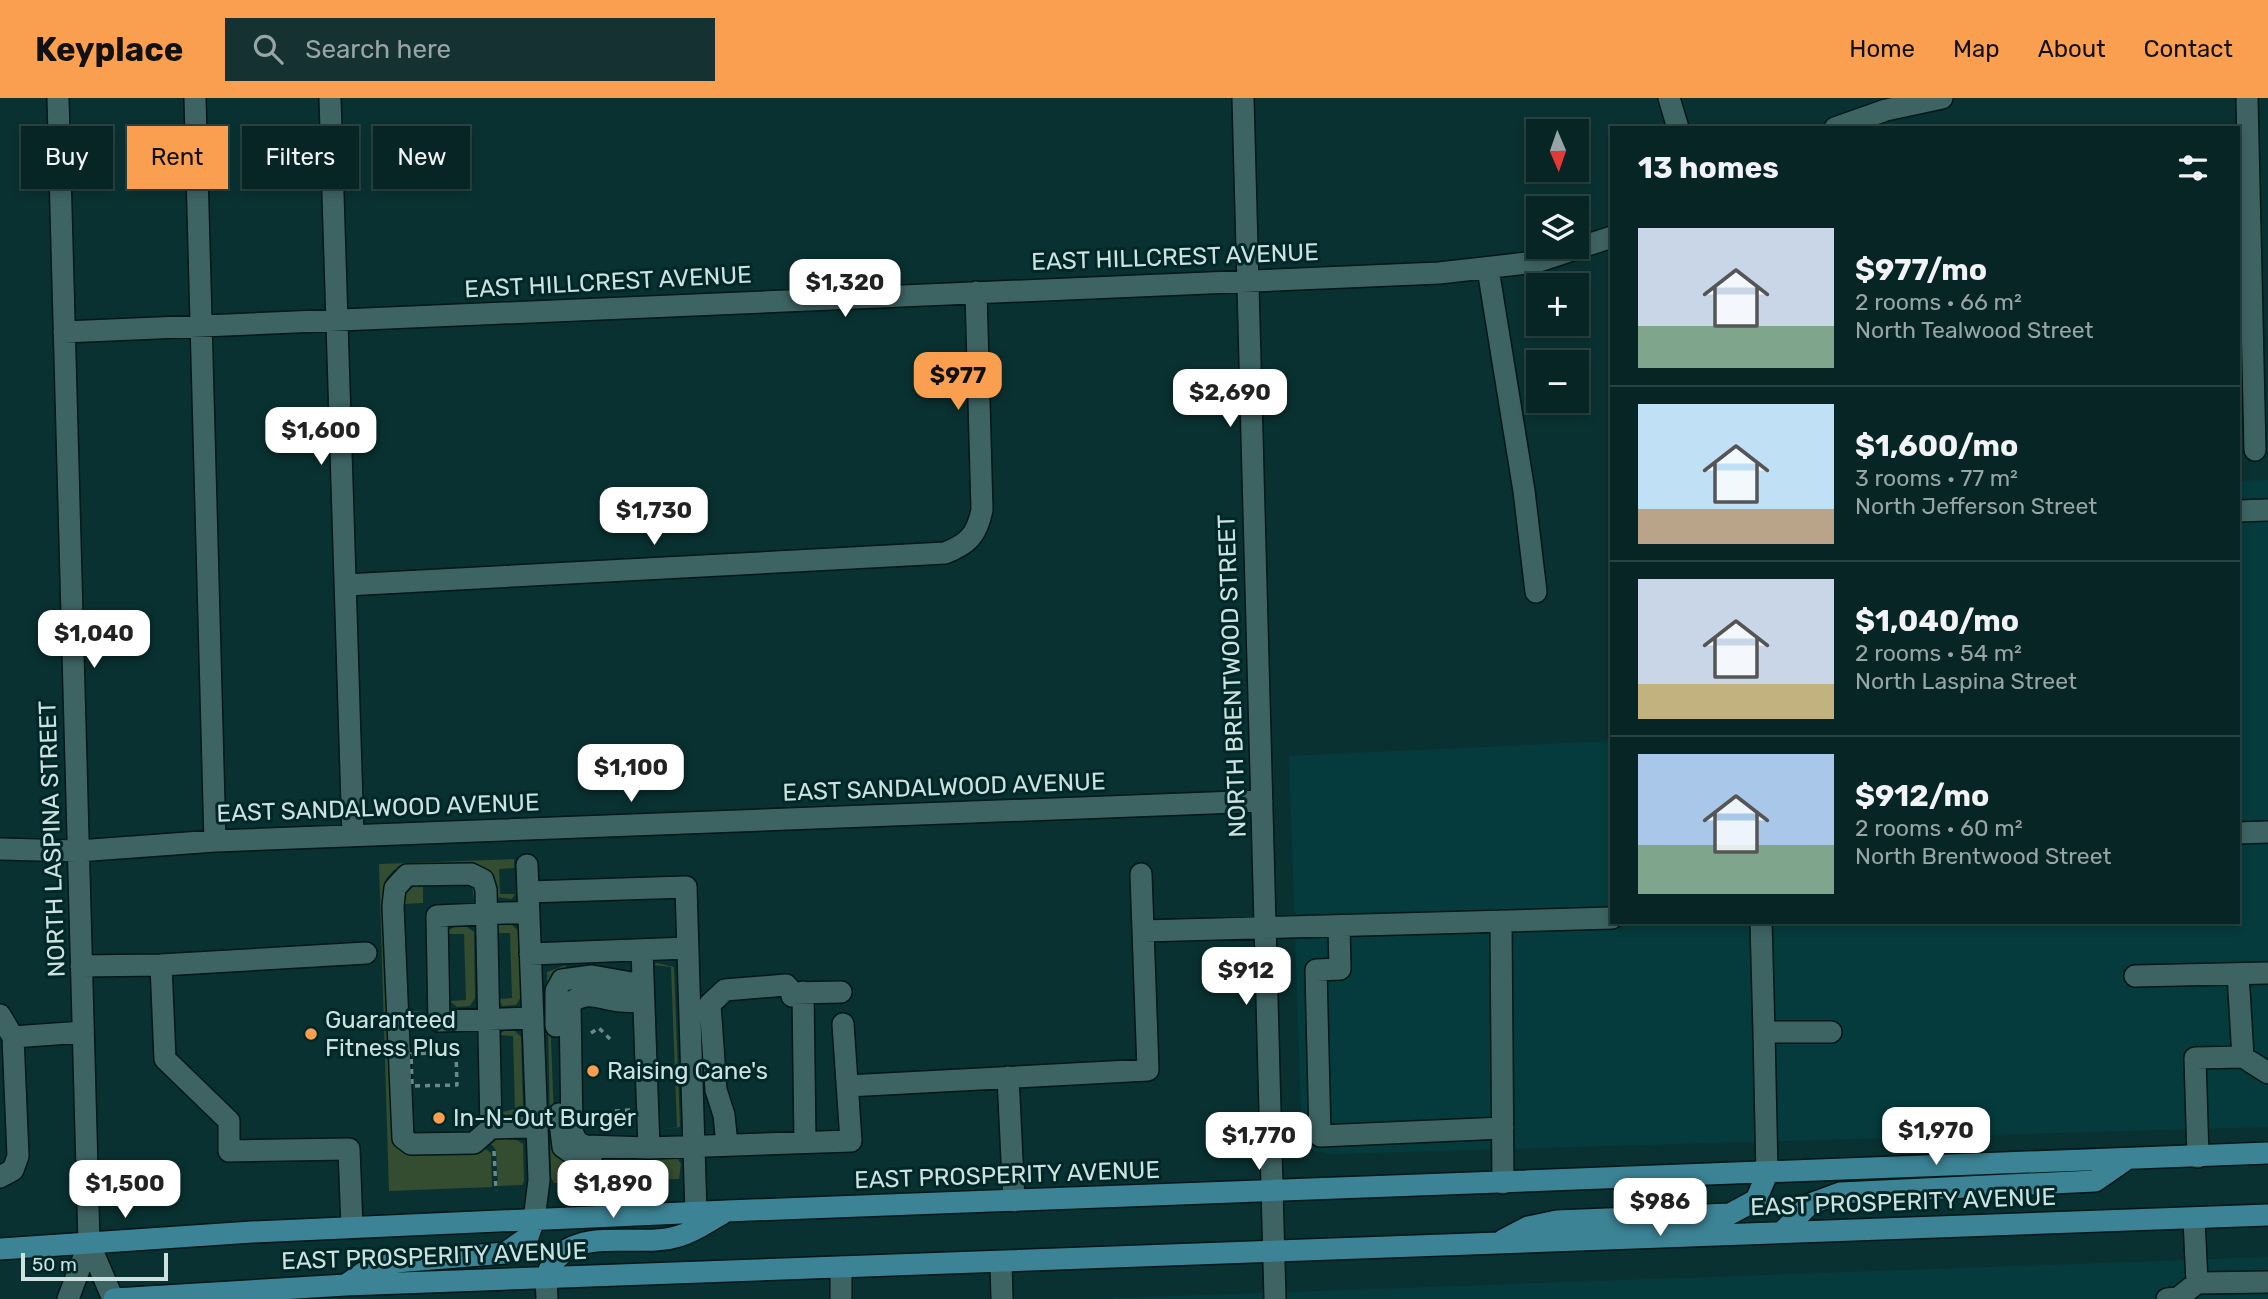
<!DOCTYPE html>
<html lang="en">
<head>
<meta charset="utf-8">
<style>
	:root { --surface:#082525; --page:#163132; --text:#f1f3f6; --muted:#98a5a7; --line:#294242; --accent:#fa9f4f }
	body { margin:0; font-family:Rubik,sans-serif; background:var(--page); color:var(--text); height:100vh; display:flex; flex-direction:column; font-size:26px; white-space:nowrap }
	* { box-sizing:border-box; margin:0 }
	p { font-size:23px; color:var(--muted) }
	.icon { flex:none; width:38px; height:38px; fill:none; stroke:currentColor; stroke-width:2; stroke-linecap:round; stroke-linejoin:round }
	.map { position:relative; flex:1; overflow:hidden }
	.sheet { position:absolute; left:1610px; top:28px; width:630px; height:798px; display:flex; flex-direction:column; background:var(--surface); border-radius:0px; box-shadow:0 4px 10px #0003,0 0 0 2px var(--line) }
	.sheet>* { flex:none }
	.top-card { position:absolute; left:21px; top:28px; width:665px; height:63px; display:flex; gap:14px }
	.needle { width:46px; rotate:178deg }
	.controls { position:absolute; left:1526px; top:21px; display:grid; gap:14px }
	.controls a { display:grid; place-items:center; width:63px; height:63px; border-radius:0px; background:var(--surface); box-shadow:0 4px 10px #0003,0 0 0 2px var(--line); font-size:35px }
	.scale { position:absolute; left:21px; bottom:18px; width:147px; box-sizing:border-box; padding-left:7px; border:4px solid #cde1e0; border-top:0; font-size:19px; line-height:24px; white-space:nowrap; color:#cde1e0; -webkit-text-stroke:5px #002727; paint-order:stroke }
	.price { position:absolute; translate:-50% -60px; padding:0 16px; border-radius:14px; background:#fff; color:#222; font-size:23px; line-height:46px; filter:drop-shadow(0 2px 4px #0008) }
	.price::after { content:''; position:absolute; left:50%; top:42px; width:21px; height:16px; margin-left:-10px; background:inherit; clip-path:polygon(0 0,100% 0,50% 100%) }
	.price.on { background:var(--accent); color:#111 }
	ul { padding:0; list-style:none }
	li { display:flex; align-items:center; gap:21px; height:175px; padding:0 28px }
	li+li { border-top:2px solid var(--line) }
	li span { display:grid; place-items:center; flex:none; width:196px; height:140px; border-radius:0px; color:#555 }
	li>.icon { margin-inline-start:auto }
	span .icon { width:84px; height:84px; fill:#fffc; stroke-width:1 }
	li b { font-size:30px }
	h2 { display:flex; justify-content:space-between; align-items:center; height:84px; padding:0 28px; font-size:30px }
	.chip { padding:0 24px; border-radius:0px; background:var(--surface); box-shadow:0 4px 10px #0003,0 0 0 2px var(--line); font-size:24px; line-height:63px }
	.chip.on { background:var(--accent); color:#111 }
	header { display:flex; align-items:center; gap:42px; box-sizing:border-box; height:98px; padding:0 35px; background:var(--accent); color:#111 }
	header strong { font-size:33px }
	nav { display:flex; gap:38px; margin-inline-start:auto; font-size:24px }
	.search { width:490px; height:63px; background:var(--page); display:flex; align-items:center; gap:18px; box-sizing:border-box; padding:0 24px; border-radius:0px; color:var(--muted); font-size:26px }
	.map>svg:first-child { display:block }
</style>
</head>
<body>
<header>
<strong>Keyplace</strong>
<div class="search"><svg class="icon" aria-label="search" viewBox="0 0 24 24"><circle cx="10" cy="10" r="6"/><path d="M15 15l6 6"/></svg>Search here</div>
<nav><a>Home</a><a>Map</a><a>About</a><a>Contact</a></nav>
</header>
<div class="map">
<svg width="2268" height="1201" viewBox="0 0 2268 1201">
	<rect width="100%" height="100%" fill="#0a3131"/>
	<!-- built -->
	<path fill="#053b3c" d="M2268,382v647l-936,27 -18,-3 -12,-10 -13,-385 323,-15v181h626v-441z
		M2268,1159v42h-1175z"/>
	<!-- green -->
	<path fill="#344d30" d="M514,761v9l-15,1 1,25h15l-3,5 -16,-2 -5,-24 -9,-6 -88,3 -8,9 7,261 12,12 79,-4 7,5 1,34 -103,4 -10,-327z
		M474,783l3,18 -3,1 -2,-16 -49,1v18l-19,1 4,106 16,2h-21l-3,-115 5,-12z
		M499,827h13l7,6 2,66 -5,8 -13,1 -7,-7 16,-1 -2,-65h-15z
		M466,828l8,6 1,66 -5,8 -13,1 -7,-6 16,-1 -2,-66h-15l-2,-3 7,-4z
		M657,865l17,4 6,160 -20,3 17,-3 -6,-160 -17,-2z
		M566,867v6l-17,14 6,163 15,14 41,-1 1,20 -58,2 -3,-6 -4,-205z
		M504,933h11l6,6 2,70 -7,7 -11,1 -3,-3 13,-3 -2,-73 -14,-1z
		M514,1040l9,6 1,37 -2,4 -24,1 -2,-36 -5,-6 6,-5z
		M677,1060l4,6 -2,15 -57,2 -2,-21z"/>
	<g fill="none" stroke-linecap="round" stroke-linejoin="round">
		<defs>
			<path id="minor" d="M58,0l31,1145 24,56
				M195,0l20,743
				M330,0l23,738
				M1243,0l32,1201
				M1669,0l9,30
				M2247,0l8,352
				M1835,30l51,-18 56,-12
				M1488,171l36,222 12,101
				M64,234l1375,-59 97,-11 76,-25
				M2238,413l30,-1
				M346,487l599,-32c23,-9 32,-18 37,-43l-6,-218
				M2238,735l30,-1
				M0,751l78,2 137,-10 1047,-40
				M527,767l12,315 -5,40
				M528,794l158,-5 10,326
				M529,814l-92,4 2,105 94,-3
				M1501,823l2,262
				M1761,824l3,110
				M1339,828l1,43 -24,1 4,166 183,-8
				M1143,833l469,-13
				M642,852l7,198
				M530,856l158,-6
				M161,867l4,94 64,62v30l120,-2 3,78
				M81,868l80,-1 205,-12
				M2238,876l5,83 25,16
				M2135,878l133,-3
				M803,894l2,150
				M792,898l1,-3 48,-1
				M644,903c-8,0 -16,1 -24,0 -21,-2 -31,-12 -50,2l2,128 5,11 8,4 64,2 202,-7 -8,-117
				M0,917l13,22
				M556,928v-35l6,-11 30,-4 51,9
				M1008,979l6,124
				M847,988l301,-16 -7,-196
				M559,1016l4,33 10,7 19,1
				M491,1030l-5,-238 -3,-10 -12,-6 -64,1 -12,13 -2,18 10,232 8,6 63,-1 17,-15 45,-1
				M727,1047l-3,-30 -8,-25 -6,-86 15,-14 61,-5 7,8
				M2198,1059l-3,-99 48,-1
				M1767,1076l-3,-142h67
				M0,1079l13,-7 5,-14 -5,-119 70,-5
				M2194,1121l3,64 71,-1
				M1001,1164l1,37
				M841,1169v32
				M546,1180l1,21
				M68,1201l21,-56
				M2167,1201l11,-1 19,-15"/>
			<path id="major" d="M1782,1134l28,-28 30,-11 255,-12 29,-20
				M1503,1142l25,-13 29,-6 173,-7 26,-14 11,-26
				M0,1151l252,-17 475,-21 1541,-58
				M546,1180c18,-58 90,-28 133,-42 15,-4 30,-15 43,-22
				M347,1186l16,-11 33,-11 109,-9 23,-16 6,-17
				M114,1201l232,-14 1922,-70"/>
		</defs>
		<!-- minor casing -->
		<use href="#minor" stroke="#001717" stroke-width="24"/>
		<!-- major casing -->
		<use href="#major" stroke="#001717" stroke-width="24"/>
		<!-- path -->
		<path stroke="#6c8989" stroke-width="3.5" stroke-dasharray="5 5" stroke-linecap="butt" d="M591,935l8,-5 13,13
			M456,954l1,33 -45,1 -1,-32z
			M615,1013l15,-1
			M494,1053l2,40
			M617,1069l1,19"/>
		<!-- minor -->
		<use href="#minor" stroke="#3e6363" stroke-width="21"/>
		<!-- major -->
		<use href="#major" stroke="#3c8395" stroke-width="21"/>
	</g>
	<!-- markers -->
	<g fill="#fa9f4f" stroke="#002727" stroke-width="2.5">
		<circle cx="311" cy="936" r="7"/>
		<circle cx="593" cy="973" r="7"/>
		<circle cx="439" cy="1020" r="7"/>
	</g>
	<g text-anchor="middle" stroke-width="6" stroke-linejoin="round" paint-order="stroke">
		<!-- street labels -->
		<g font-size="24" fill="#cde1e0" stroke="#002727">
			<text transform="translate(1175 159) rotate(-2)" y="8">EAST HILLCREST AVENUE</text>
			<text transform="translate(608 184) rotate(-3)" y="8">EAST HILLCREST AVENUE</text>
			<text transform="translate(1232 578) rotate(-92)" y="8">NORTH BRENTWOOD STREET</text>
			<text transform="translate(944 689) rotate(-2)" y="8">EAST SANDALWOOD AVENUE</text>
			<text transform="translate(378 710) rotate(-2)" y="8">EAST SANDALWOOD AVENUE</text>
			<text transform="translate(52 741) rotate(-92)" y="8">NORTH LASPINA STREET</text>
			<text transform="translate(1007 1077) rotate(-2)" y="8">EAST PROSPERITY AVENUE</text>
			<text transform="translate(1903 1104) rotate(-2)" y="8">EAST PROSPERITY AVENUE</text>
			<text transform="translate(434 1158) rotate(-2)" y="8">EAST PROSPERITY AVENUE</text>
		</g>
		<!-- poi labels -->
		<g font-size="24" fill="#cde1e0" stroke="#002727" text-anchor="start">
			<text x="325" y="930">Guaranteed<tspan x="325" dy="28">Fitness Plus</tspan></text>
			<text x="607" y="981">Raising Cane's</text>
			<text x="453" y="1028">In-N-Out Burger</text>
		</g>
	</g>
</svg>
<div class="controls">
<a><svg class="needle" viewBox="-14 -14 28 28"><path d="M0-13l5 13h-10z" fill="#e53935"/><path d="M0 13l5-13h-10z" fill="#98a5a7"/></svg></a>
<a><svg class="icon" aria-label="layers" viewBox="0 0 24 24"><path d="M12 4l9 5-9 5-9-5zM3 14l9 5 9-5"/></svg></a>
<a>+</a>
<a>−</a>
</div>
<div class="scale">50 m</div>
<b class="price" style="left:845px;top:221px">$1,320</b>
<b class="price on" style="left:958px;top:314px">$977</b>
<b class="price" style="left:1230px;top:331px">$2,690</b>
<b class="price" style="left:321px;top:369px">$1,600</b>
<b class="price" style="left:654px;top:449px">$1,730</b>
<b class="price" style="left:94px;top:572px">$1,040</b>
<b class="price" style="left:631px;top:706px">$1,100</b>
<b class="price" style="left:1246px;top:909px">$912</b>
<b class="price" style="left:1936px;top:1069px">$1,970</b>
<b class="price" style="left:1259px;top:1074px">$1,770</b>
<b class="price" style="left:125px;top:1122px">$1,500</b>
<b class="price" style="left:613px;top:1122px">$1,890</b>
<b class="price" style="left:1660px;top:1140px">$986</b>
<div class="top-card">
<a class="chip">Buy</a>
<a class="chip on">Rent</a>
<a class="chip">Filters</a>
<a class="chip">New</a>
</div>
<section class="sheet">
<h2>13 homes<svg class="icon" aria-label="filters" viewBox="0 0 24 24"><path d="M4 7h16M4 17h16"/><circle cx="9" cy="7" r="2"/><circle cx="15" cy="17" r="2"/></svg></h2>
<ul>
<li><span style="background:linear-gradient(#c9d6e8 70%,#7fa58c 0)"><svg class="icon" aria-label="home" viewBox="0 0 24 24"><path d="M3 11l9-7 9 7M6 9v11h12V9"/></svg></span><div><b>$977/mo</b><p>2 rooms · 66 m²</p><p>North Tealwood Street</p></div></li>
<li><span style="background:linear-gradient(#bfe0f5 75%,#b9a48a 0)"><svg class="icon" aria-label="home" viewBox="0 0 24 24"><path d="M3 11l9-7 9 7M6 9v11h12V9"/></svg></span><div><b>$1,600/mo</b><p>3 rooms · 77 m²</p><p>North Jefferson Street</p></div></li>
<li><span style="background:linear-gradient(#c9d6e8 75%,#c2b280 0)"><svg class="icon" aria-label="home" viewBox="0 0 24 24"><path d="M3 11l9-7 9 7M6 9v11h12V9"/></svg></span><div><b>$1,040/mo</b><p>2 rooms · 54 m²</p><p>North Laspina Street</p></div></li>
<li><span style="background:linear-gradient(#a9c7e8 65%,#7fa58c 0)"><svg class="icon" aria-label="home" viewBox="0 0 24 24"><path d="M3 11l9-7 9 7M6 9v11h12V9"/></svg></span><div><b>$912/mo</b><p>2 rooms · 60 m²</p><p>North Brentwood Street</p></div></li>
</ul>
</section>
</div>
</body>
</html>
